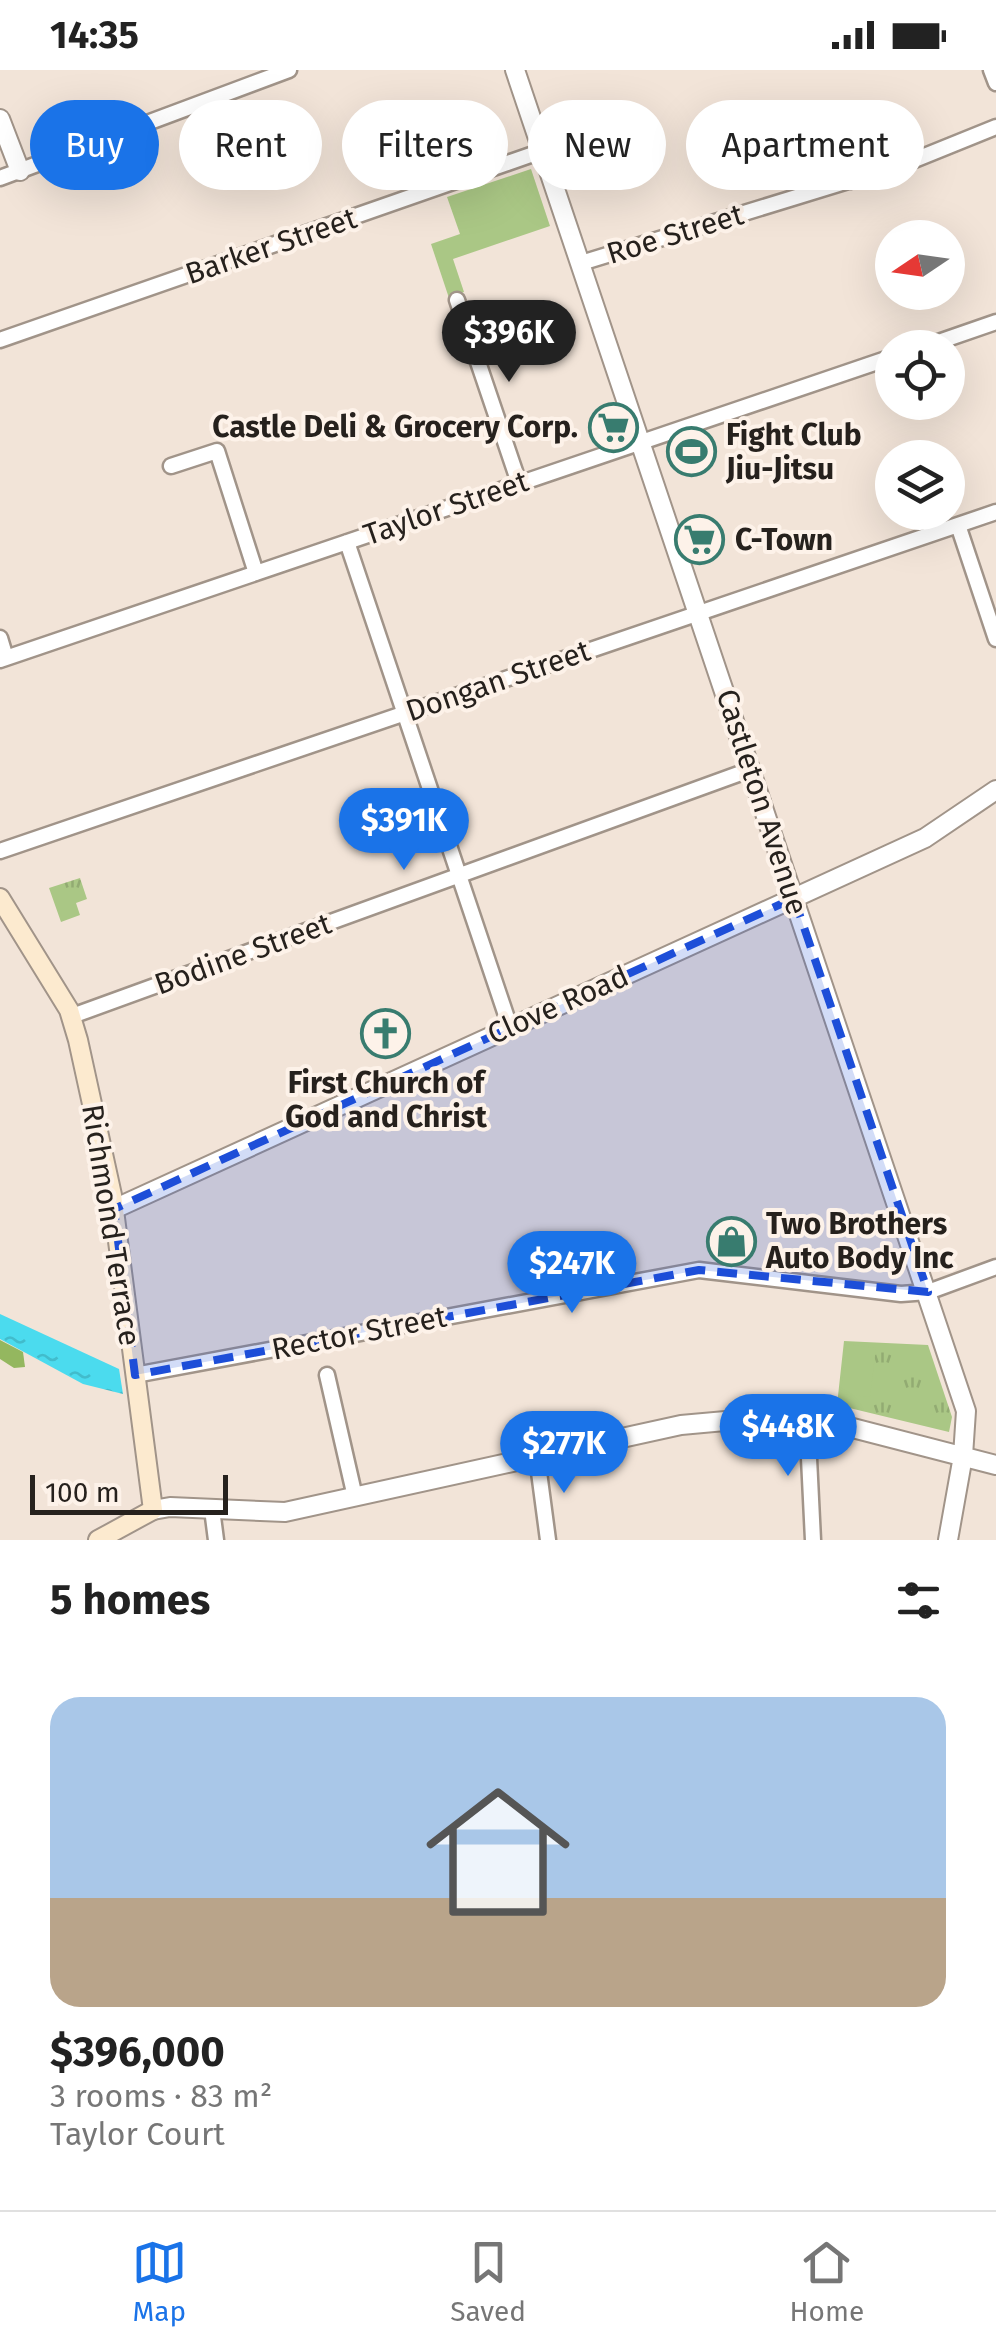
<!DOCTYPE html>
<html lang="en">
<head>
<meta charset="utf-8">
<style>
	:root { --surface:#fff; --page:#f2f2f2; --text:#222; --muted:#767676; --line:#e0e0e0; --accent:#1a73e8 }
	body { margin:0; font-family:"Fira Sans",sans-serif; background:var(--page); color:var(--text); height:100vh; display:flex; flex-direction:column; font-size:38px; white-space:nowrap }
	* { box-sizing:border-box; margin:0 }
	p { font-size:32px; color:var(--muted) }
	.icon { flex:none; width:55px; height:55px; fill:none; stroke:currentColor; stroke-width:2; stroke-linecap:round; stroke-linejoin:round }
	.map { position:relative; height:1470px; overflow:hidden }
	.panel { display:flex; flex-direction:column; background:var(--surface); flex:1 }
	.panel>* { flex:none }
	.guide { position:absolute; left:30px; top:30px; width:938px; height:90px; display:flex; gap:20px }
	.needle { width:65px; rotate:257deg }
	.fabs { position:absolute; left:875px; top:150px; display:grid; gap:20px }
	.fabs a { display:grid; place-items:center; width:90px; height:90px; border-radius:50%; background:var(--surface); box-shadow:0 10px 40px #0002; font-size:50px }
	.scale { position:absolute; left:30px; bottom:25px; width:198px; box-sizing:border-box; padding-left:10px; border:5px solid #26211d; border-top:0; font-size:28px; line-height:35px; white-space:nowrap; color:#26211d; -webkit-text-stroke:8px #fdf2e9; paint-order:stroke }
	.price { position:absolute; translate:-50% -85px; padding:0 22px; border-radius:35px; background:var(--accent); color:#fff; font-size:32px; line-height:65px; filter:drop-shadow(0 2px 5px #0008) }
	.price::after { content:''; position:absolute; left:50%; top:60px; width:30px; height:22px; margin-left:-15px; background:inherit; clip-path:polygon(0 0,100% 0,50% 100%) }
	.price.current { background:#222; color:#fff }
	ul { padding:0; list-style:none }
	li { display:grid; align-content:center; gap:20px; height:530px; padding:0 50px }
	li span { display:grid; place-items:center; height:310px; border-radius:30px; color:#555 }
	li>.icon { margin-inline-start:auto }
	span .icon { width:180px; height:180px; fill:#fffc; stroke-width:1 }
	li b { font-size:42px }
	h2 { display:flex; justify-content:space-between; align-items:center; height:120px; padding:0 50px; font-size:42px }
	.pill { padding:0 35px; border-radius:45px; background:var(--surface); box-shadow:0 10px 40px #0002; font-size:35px; line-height:90px }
	.pill.current { background:var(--accent); color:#fff }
	.status { display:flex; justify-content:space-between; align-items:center; height:70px; padding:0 50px; background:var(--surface); direction:ltr }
	.status svg { height:28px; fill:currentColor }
	.menu { display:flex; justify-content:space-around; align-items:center; height:140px; border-top:2px solid var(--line); background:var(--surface); font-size:28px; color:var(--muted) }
	.menu a { display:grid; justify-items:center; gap:5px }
	.menu .current { color:var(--accent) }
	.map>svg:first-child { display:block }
</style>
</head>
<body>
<div class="status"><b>14:35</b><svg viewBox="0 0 49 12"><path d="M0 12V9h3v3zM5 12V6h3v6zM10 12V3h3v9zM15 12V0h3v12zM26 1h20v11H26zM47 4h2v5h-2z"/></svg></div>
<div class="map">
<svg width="996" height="1470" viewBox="0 0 996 1470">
	<defs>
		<pattern id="grass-tufts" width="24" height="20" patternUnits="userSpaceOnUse" patternTransform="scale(2.5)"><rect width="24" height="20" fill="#aac785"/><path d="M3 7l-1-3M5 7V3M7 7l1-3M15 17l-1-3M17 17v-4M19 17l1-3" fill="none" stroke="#92ab72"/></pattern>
		<pattern id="forest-firs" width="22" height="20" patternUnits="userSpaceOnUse" patternTransform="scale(2.5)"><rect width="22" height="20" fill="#94b75f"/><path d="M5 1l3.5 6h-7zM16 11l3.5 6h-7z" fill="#79944e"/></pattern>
		<pattern id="water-ripples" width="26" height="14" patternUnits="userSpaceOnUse" patternTransform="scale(2.5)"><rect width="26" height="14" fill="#4bdbee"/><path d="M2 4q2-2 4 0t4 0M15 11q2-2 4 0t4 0" fill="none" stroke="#41bccc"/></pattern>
	</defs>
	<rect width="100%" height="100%" fill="#f2e4d8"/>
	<!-- grass -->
	<path fill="url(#grass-tufts)" d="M80,808l7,21 -11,4 4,12 -19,7 -12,-34z
		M844,1271l84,4 24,72 -3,15 -112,-27z"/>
	<!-- forest -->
	<path fill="url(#forest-firs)" d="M0,1270l23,12 2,15 -11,1 -14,-9z"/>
	<!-- garden -->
	<path fill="#aac785" d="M531,99l19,57 -97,33 11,33 -15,6 -18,-54 29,-10 -13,-37z
		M846,1274l30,4 -6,49 -29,-3z"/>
	<!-- water -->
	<path fill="url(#water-ripples)" d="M0,1244l119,55 4,25 -40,-10 -83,-45z"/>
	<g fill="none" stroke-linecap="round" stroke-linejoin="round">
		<defs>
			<path id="minor" d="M991,0l5,13
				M0,108l289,-108
				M850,111l-22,-64 22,-7
				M581,193l326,-100 89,-36
				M457,230l62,183
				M0,270l542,-189
				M921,278l75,-26
				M171,396l46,-15 39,122
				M958,455l38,114
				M347,472l163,485
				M0,568l6,20
				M0,590l892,-303
				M0,781l996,-339
				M72,946l680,-247
				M135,1305l564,-105 202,24 27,-2 68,-25
				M327,1305l28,122
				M807,1347l6,123
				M537,1387l11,83
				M212,1439l4,31"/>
			<path id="tertiary" d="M515,0l451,1341 -3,45 -15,84
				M0,49l20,52
				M114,1139l811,-371 71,-48
				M153,1440l17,-3 115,5 396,-87 99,-9 34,2 182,47"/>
			<path id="secondary" d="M0,828l69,112 9,30 34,155 41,315 -55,30"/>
		</defs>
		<!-- minor casing -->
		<use href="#minor" stroke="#a19489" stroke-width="19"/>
		<!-- tertiary casing -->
		<use href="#tertiary" stroke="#a19489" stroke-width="22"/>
		<!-- secondary casing -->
		<use href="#secondary" stroke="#a19489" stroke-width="22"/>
		<!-- minor -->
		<use href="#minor" stroke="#fff" stroke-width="14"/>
		<!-- tertiary -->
		<use href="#tertiary" stroke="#fff" stroke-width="18"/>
		<!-- secondary -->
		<use href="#secondary" stroke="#fceacf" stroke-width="18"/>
	</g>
	<!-- marked area -->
	<path fill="#1d4ed8" fill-opacity="0.2" stroke="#1d4ed8" stroke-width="8" stroke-dasharray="20 12" stroke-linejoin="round" d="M794,828l134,394 -229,-22 -564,105 -21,-166z"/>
	<!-- icons -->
	<defs>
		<symbol id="supermarket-ring" viewBox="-11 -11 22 22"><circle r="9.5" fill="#fdf2e9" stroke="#387c6f" stroke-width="1.5"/><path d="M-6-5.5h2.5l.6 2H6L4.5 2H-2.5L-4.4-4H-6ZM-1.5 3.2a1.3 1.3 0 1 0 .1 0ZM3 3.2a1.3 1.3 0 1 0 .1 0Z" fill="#387c6f"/></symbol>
		<symbol id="stadium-ring" viewBox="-11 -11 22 22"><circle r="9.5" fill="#fdf2e9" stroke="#387c6f" stroke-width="1.5"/><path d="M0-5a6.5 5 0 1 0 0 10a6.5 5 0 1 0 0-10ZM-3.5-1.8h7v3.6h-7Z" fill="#387c6f"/></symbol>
		<symbol id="church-ring" viewBox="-11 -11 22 22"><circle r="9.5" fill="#fdf2e9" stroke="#387c6f" stroke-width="1.5"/><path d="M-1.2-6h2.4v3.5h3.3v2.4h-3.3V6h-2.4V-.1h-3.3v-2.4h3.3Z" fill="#387c6f"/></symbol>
		<symbol id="shop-ring" viewBox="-11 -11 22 22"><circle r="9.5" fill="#fdf2e9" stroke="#387c6f" stroke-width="1.5"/><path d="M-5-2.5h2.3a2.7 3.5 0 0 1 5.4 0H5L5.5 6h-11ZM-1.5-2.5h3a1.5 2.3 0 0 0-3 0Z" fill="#387c6f"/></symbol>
	</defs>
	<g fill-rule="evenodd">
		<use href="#supermarket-ring" x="586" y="330" width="55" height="55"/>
		<use href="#stadium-ring" x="664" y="354" width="55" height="55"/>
		<use href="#supermarket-ring" x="672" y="442" width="55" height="55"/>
		<use href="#church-ring" x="358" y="936" width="55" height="55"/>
		<use href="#shop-ring" x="704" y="1144" width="55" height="55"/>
	</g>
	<g text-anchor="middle" stroke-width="8" stroke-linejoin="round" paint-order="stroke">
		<!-- street labels -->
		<g font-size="30" fill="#26211d" stroke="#fdf2e9">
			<text transform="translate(675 164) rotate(-17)" y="10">Roe Street</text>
			<text transform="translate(271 176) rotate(-19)" y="10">Barker Street</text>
			<text transform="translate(446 438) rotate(-19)" y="10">Taylor Street</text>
			<text transform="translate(498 611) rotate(-19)" y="10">Dongan Street</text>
			<text transform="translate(762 732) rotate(72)" y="10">Castleton Avenue</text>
			<text transform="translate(243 884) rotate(-20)" y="10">Bodine Street</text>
			<text transform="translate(558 935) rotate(-24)" y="10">Clove Road</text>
			<text transform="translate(111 1155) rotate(81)" y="10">Richmond Terrace</text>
			<text transform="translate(359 1263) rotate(-11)" y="10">Rector Street</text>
		</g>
		<!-- poi labels -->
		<g font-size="30" font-weight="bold" fill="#26211d" stroke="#fdf2e9" text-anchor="start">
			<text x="578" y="367" text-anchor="end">Castle Deli &amp; Grocery Corp.</text>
			<text x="726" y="375">Fight Club<tspan x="726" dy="34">Jiu-Jitsu</tspan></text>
			<text x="735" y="480">C-Town</text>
			<text x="386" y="1023" text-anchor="middle">First Church of<tspan x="386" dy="34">God and Christ</tspan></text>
			<text x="766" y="1164">Two Brothers<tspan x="766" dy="34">Auto Body Inc</tspan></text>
		</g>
	</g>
</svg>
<div class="fabs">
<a><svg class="needle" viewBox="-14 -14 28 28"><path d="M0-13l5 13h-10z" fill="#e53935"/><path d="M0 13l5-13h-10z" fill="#767676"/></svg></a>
<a><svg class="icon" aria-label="locate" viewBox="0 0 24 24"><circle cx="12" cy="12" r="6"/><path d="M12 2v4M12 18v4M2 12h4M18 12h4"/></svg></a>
<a><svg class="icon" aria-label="layers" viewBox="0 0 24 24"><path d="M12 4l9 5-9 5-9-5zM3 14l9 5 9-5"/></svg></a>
</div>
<div class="scale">100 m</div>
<b class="price current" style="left:509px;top:315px">$396K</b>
<b class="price" style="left:404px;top:803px">$391K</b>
<b class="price" style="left:572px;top:1246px">$247K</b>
<b class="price" style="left:788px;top:1409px">$448K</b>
<b class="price" style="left:564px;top:1426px">$277K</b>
<div class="guide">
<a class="pill current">Buy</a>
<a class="pill">Rent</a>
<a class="pill">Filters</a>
<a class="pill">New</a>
<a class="pill">Apartment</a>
</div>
</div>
<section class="panel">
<h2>5 homes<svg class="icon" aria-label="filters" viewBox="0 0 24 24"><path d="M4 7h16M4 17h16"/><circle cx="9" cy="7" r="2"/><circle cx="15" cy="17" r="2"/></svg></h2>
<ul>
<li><span style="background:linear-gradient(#a9c7e8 65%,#b9a48a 0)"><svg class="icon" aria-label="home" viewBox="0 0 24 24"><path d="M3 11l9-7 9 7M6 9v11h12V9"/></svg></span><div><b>$396,000</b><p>3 rooms · 83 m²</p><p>Taylor Court</p></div></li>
</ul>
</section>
<nav class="menu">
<a class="current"><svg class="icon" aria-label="map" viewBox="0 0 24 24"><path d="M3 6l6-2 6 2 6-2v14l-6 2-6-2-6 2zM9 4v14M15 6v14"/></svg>Map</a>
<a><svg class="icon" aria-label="saved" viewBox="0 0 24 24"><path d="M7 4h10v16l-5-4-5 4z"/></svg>Saved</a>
<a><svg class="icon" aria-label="home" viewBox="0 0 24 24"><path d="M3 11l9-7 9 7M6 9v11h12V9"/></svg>Home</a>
</nav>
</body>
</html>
